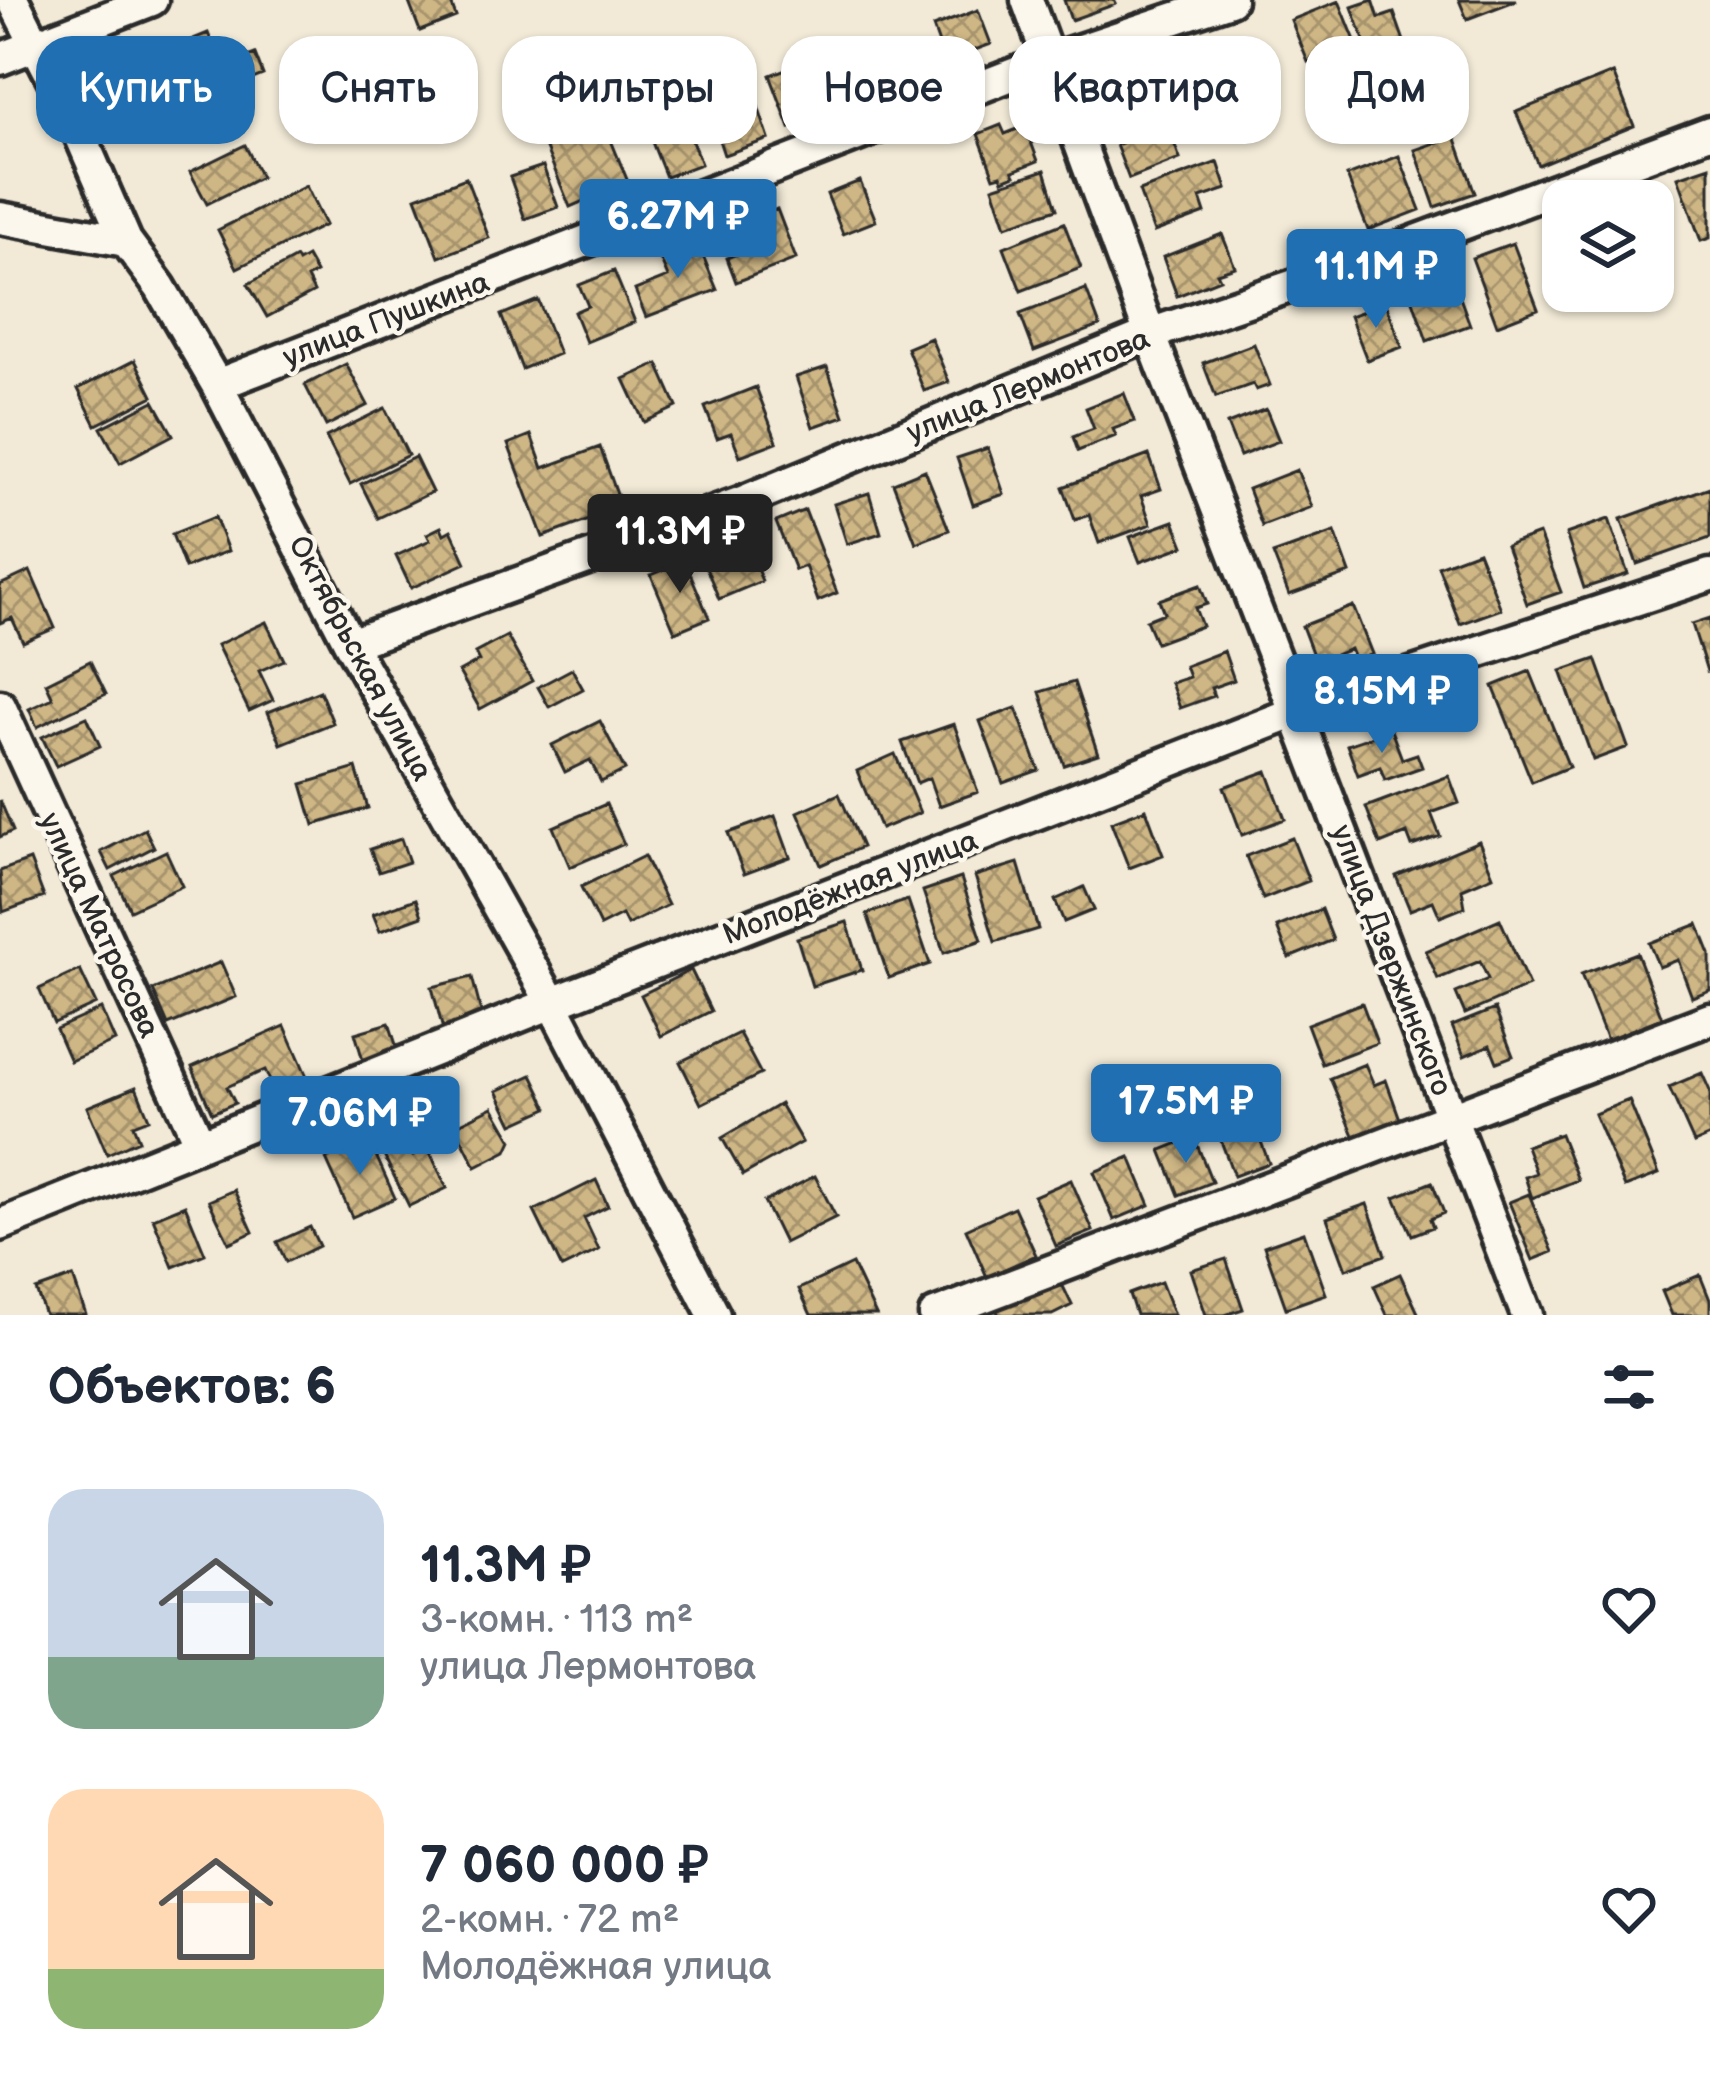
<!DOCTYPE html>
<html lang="ru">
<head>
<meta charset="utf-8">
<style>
	:root { --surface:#fff; --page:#f2f2f3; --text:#1f2937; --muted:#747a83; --accent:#1f6fb2 }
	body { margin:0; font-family:"Balsamiq Sans",sans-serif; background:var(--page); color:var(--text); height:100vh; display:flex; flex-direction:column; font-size:45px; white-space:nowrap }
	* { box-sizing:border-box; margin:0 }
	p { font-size:39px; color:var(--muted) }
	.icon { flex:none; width:66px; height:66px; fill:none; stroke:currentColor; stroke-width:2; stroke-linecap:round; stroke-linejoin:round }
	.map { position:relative; height:1315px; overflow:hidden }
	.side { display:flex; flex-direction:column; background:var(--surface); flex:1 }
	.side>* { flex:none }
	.banner { position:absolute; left:36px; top:36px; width:1638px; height:108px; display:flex; gap:24px }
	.controls { position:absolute; left:1542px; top:180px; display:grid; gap:24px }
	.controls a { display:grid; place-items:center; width:132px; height:132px; border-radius:24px; background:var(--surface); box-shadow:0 3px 9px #0004; font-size:60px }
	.price { position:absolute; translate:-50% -102px; padding:0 27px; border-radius:12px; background:var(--accent); color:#fff; font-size:39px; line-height:78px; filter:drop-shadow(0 3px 6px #0008) }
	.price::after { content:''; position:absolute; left:50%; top:72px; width:36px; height:27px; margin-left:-18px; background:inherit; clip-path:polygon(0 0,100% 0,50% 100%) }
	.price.active { background:#222; color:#fff }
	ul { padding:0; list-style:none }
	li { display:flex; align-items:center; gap:36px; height:300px; padding:0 48px }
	li span { display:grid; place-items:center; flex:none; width:336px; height:240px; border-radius:36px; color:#555 }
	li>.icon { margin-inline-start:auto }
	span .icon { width:144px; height:144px; fill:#fffc; stroke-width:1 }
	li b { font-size:51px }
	h2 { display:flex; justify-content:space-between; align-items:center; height:144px; padding:0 48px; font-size:51px }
	.chip { padding:0 42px; border-radius:36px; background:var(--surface); box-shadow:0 3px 9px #0004; font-size:42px; line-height:108px }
	.chip.active { background:var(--accent); color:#fff }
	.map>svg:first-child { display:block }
</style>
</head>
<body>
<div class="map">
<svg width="1710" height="1315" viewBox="0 0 1710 1315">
	<defs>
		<pattern id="building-cross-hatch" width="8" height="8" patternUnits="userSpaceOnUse" patternTransform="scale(3)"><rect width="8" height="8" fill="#ceb685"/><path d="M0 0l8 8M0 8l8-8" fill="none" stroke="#a7946d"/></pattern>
	</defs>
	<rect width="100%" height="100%" fill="#f2ead7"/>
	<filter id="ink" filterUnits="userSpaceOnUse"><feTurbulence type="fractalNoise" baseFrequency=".00833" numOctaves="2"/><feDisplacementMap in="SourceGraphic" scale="24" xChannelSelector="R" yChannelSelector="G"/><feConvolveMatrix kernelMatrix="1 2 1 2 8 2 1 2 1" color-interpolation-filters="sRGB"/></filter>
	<g filter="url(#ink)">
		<!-- building -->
		<path fill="url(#building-cross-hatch)" stroke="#2b2b2b" stroke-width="3" d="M408,0h42l6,17 -36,14z
			M1064,0h50l2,4 -45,16z
			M1373,0l6,18 15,-5 10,28 -35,13 -17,-47z
			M1459,0h58l-50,19z
			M1339,1l17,42 -48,19 -17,-42z
			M978,10l13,34 -46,17 -12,-34z
			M208,33l14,34 33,-13 8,21 -75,30 -22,-55z
			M814,58l20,54 -44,16 -20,-53z
			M1613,73l21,53 -96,39 -22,-53z
			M1142,80l5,12 18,-6 3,8 5,-2 6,16 -22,12 -4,-12 -43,16 -10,-27z
			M753,92l16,47 -45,16 -16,-48z
			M219,96l11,27 -53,22 -11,-28z
			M581,117l10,23 17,-7 20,49 -58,25 -30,-73z
			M683,118l18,46 -35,13 -18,-45z
			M1001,125l4,9 20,-8 13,35 -25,10 2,4 -12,5 -2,-5 -7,2 -16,-43z
			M1168,126l12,33 -51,20 -13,-34z
			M1455,136l20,57 -40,14 -20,-57z
			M245,145l16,32 -54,27 -17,-32z
			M1399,156l21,54 -52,20 -21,-54z
			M1218,162l9,27 -27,9 5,15 -51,19 -15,-41z
			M543,166l15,41 -33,12 -15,-42z
			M1710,166v72l-9,3 -23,-64z
			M1045,170l12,39 -51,17 -13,-39z
			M466,178l23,60 -50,19 -23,-60z
			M860,181l16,40 -33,13 -16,-40z
			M306,186l19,39 -88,43 -19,-38z
			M777,209l19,50 -60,23 -9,-24 24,-10 -10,-25z
			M1064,223l17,45 -60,23 -17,-44z
			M1222,234l13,33 -18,6 3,6 -43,17 -14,-39z
			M1563,236v53l-18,-46z
			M697,241l20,49 -71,27 -11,-27 33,-13 -9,-21z
			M1513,243l25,66 -41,16 -25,-67z
			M307,257l9,16 -9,5 7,14 -47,25 -19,-33 48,-26 2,4z
			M1450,270l20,55 -43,16 -19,-55z
			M614,271l21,51 -49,20 -12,-30 14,-6 -9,-21z
			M1086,289l14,37 -66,25 -14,-37z
			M538,300l21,54 -37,15 -21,-54z
			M1386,303l16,44 -35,13 -17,-44z
			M931,338l18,44 -25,9 -17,-43z
			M1254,344l16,41 -14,5 -3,-6 -37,13 -13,-34z
			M135,360l18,36 -57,29 -18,-36z
			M346,364l22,41 -42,21 -21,-41z
			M658,364l19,43 -33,15 -20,-43z
			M827,367l17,49 -31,11 -17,-50z
			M756,387l21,55 -37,14 -9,-23 -14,5 -12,-31z
			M1124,393l11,28 -22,8 3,7 -38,15 -5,-14 21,-8 -8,-21z
			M154,401l19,34 -53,28 -19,-35z
			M385,408l23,47 -58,29 -24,-47z
			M1266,409l13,32 -39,15 -13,-32z
			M531,435l12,33 57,-21 22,61 -79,29 -35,-93z
			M988,448l16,46 -31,11 -16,-47z
			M1149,455l12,34 -20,7 10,28 -52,19 -10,-28 -14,5 -12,-33z
			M415,457l17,35 -54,26 -17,-34z
			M925,470l24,60 -33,13 -23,-60z
			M1297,470l15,37 -50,19 -14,-37z
			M1710,487v51l-73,26 -16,-45z
			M869,493l12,40 -34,11 -13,-40z
			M805,510l32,83 -19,8 -13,-35 -10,4 -19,-48z
			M215,517l13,34 -43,17 -13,-34z
			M1609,519l19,55 -44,14 -18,-54z
			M1174,521l10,25 -44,16 -10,-25z
			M441,527l3,7 7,-4 15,33 -55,25 -15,-32 34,-16 -3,-6z
			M1335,532l15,41 -61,22 -16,-41z
			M1539,534l22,58 -34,12 -21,-58z
			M743,536l19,45 -43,18 -18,-44z
			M1478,551l23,58 -41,15 -22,-58z
			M685,561l24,57 -34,14 -24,-57z
			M30,571l25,57 -32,14 -11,-24 -12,5v-38z
			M1200,585l7,19 -12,4 7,18 -46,17 -10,-23 18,-7 -5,-13z
			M1353,606l19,48 -17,7 -5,-12 -34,14 -14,-37z
			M1710,618v52l-3,1 -15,-47z
			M266,622l18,38 -25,11 14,29 -24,11 -32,-66z
			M507,636l25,45 -52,28 -21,-37 20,-11 -4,-8z
			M1224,651l10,29 -23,8 3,8 -34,12 -9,-25 18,-6 -4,-11z
			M1596,659l32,88 -35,13 -32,-89z
			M90,661l16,33 -69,33 -8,-18 24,-11 -7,-15z
			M572,669l11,20 -34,18 -11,-20z
			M1530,671l39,96 -37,15 -39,-96z
			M1074,682l24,72 -34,11 -24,-73z
			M320,691l13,32 -52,21 -13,-32z
			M1016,708l23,62 -36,13 -23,-62z
			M87,717l13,29 -44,20 -14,-29z
			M600,721l25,49 -24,12 -11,-22 -25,12 -13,-27z
			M954,724l24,68 -39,14 -10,-28 -12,5 -15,-41z
			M1391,730l11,29 15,-5 5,13 -37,13 -5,-13 -22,8 -11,-30z
			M895,754l25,59 -39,16 -24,-58z
			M356,768l12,40 -54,17 -12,-41z
			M1267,771l18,48 -43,16 -18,-48z
			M1449,776l10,27 -28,10 9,23 -28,10 -5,-13 -27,11 -14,-37z
			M839,794l23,53 -41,18 -23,-53z
			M0,800l13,31 -13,6z
			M606,804l18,40 -54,23 -17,-40z
			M1146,809l17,46 -34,13 -18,-46z
			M775,816l15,41 -46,17 -16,-41z
			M145,829l9,18 -44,23 -9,-18z
			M1292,838l17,43 -46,18 -17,-43z
			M401,839l8,23 -30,10 -9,-23z
			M1479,841l14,35 -31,13 3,18 -25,10 -7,-16 -23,9 -14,-34z
			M166,851l16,35 -52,24 -16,-34z
			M644,856l24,49 -41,20 -5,-10 -22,11 -19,-39z
			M30,860l14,37 -41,15 -3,-41z
			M1018,863l20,66 -43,13 -20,-66z
			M961,878l21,62 -38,13 -21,-62z
			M1084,887l10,23 -30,12 -9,-22z
			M416,899l6,17 -42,15 -7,-17z
			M908,900l22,64 -41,14 -22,-64z
			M1321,909l12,31 -44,18 -12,-31z
			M1500,919l29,67 -64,28 -9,-21 32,-14 -8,-18 -42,18 -12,-28z
			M847,922l15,48 -50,16 -15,-48z
			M1698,924l12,30v36l-18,7 -14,-37 -19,7 -10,-24z
			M1637,953l25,65 -55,22 -26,-66z
			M221,962l15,35 -68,28 -15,-35z
			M80,970l16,34 -42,19 -15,-34z
			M691,970l20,41 -50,25 -20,-41z
			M472,977l11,43 -40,10 -11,-43z
			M1362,1003l15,40 -55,21 -15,-40z
			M101,1009l14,32 -45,20 -14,-32z
			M1495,1009l18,47 -16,6 -7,-17 -26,11 -12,-30z
			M389,1023l10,31 -35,10 -9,-31z
			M285,1026l27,62 -32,15 -15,-33 -38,17 8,16 -23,10 -20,-46z
			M739,1033l22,41 -60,30 -21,-42z
			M1365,1064l9,21 12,-5 15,42 -45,18 -26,-62z
			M1702,1073l8,18v45l-16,7 -25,-56z
			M532,1075l16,33 -35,16 -16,-33z
			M136,1087l13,32 -16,6 6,15 -32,14 -20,-47z
			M1629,1100l30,74 -34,13 -31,-73z
			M780,1104l22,38 -59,33 -21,-37z
			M493,1107l19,33 -5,11 -31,16 -21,-41z
			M1250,1112l19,51 -35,13 -19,-51z
			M1560,1134l18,46 -46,18 -7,-21 11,-4 -10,-27z
			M1194,1137l18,45 -33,13 -18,-45z
			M369,1140l26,58 -43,19 -26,-58z
			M405,1140l8,16 15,-8 19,40 -38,18 -27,-54z
			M1130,1157l20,48 -36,15 -20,-48z
			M815,1176l21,41 -52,26 -20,-41z
			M596,1180l12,26 -24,12 15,32 -37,18 -28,-57z
			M1071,1180l22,51 -37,15 -22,-50z
			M1432,1182l12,31 -14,6 3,8 -21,8 -17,-38z
			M234,1190l19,42 -24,11 -20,-42z
			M1529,1194l24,58 -20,8 -24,-58z
			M1367,1204l18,51 -39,14 -19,-51z
			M185,1205l20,49 -32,13 -20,-49z
			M1014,1207l22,48 -49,22 -21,-48z
			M310,1227l9,19 -33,16 -9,-20z
			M1304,1232l22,62 -40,14 -22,-62z
			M1226,1259l17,50 -18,6h-19l-15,-45z
			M852,1264l24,51h-65l-12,-26z
			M1400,1274l19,41h-32l-13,-29z
			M1700,1275l10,25v15h-38l-10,-24z
			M1058,1276l14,29 -20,10h-53l-5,-9z
			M73,1277l13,38h-41l-9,-25z
			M1161,1282l13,33h-38l-7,-21z"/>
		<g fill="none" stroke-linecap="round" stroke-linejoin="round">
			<defs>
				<path id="street" d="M13,0l58,114 55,127 34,46 57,98 133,259 202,359 162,312
					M1027,0l123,334 377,981
					M0,59l152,-59
					M0,218l126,23
					M217,385l833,-325 180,-60
					M350,644l392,-142 408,-168 186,-63 374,-139
					M0,706l200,438
					M0,1225l552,-222 744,-291 414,-137
					M935,1315l775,-296"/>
			</defs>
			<!-- street casing -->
			<use href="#street" stroke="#2b2b2b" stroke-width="39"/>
			<!-- street -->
			<use href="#street" stroke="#fbf7ec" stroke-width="30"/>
		</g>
	</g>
	<g text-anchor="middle" stroke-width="9" stroke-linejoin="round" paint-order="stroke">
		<!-- street labels -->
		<g font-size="30" fill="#2b2b2b" stroke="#fbf7ec">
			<text transform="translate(386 319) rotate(-21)" y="10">улица Пушкина</text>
			<text transform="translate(1028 385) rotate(-22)" y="10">улица Лермонтова</text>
			<text transform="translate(361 658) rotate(62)" y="10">Октябрьская улица</text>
			<text transform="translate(850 887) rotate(-21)" y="10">Молодёжная улица</text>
			<text transform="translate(100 925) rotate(65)" y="10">улица Матросова</text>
			<text transform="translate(1392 960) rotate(69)" y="10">улица Дзержинского</text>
		</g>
	</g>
</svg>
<div class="controls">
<a><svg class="icon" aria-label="layers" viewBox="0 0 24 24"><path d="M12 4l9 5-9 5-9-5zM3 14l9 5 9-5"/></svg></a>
</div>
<b class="price" style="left:678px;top:281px">6.27M ₽</b>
<b class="price" style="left:1376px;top:331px">11.1M ₽</b>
<b class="price active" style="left:680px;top:596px">11.3M ₽</b>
<b class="price" style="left:1382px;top:756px">8.15M ₽</b>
<b class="price" style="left:1186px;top:1166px">17.5M ₽</b>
<b class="price" style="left:360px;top:1178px">7.06M ₽</b>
<div class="banner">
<a class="chip active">Купить</a>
<a class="chip">Снять</a>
<a class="chip">Фильтры</a>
<a class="chip">Новое</a>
<a class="chip">Квартира</a>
<a class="chip">Дом</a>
</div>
</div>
<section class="side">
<h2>Объектов: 6<svg class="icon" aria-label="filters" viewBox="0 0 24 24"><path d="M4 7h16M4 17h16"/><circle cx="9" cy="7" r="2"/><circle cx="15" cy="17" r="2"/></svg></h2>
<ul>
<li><span style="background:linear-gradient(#c9d6e8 70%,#7fa58c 0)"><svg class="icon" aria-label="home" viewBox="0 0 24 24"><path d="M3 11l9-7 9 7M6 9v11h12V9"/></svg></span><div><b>11.3M ₽</b><p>3-комн. · 113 m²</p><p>улица Лермонтова</p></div><svg class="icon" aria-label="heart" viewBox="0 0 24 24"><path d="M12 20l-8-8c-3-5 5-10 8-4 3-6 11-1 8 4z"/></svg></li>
<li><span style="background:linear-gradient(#ffd9b3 75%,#8fb573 0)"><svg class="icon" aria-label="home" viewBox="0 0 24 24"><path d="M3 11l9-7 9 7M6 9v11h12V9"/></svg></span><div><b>7 060 000 ₽</b><p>2-комн. · 72 m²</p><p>Молодёжная улица</p></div><svg class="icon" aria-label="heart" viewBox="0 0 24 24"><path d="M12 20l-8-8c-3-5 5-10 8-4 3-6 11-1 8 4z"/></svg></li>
</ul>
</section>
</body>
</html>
